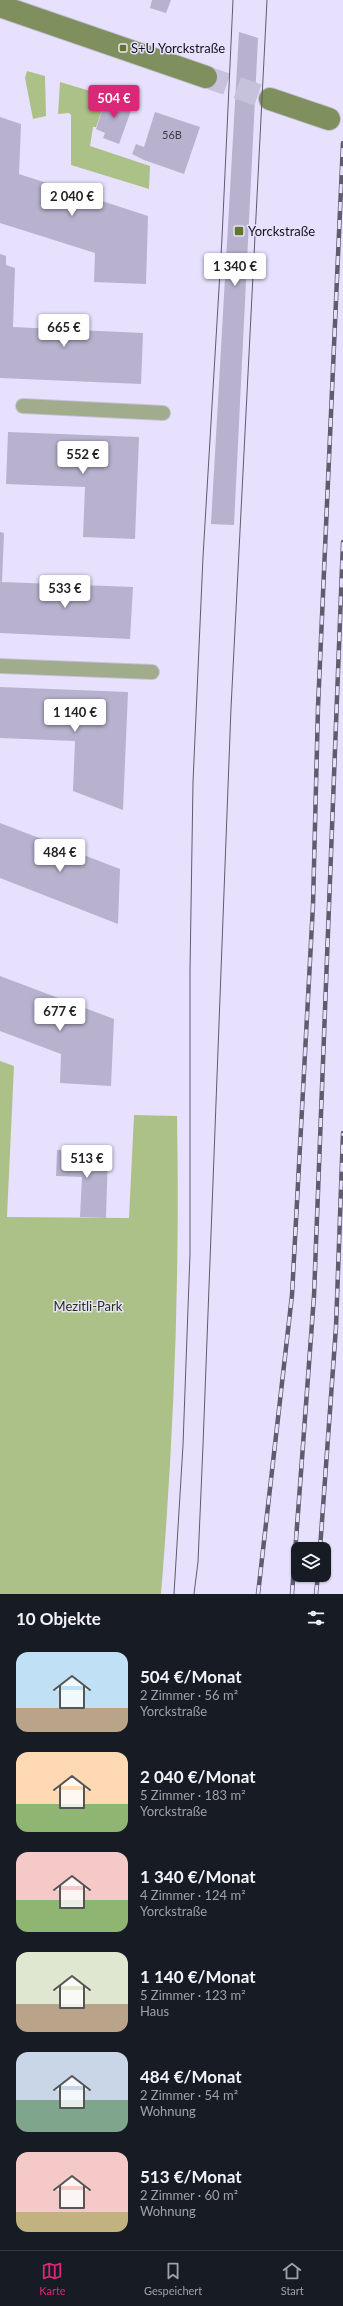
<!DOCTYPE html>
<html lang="de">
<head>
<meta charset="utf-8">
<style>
	:root { --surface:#171b24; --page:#20242c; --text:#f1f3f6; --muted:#9ea1a6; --line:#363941; --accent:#db2777 }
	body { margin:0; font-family:Lato,sans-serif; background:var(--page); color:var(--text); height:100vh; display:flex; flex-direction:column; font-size:15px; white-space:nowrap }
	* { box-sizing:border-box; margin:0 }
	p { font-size:13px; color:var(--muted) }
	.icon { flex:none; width:22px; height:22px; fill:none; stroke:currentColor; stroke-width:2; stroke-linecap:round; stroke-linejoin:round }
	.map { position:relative; height:1594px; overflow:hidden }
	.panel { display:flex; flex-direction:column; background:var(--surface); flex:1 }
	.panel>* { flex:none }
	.controls { position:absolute; left:291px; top:1542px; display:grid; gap:8px }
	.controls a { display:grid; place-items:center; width:40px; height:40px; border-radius:8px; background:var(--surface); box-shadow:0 1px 3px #0004; font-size:20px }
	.price { position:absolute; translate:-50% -34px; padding:0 9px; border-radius:4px; background:#fff; color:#222; font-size:13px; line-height:26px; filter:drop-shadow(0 1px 2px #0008) }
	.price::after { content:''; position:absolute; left:50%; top:24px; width:12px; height:9px; margin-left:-6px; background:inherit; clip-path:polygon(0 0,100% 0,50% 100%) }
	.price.current { background:var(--accent); color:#fff }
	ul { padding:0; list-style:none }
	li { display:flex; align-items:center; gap:12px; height:100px; padding:0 16px }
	li span { display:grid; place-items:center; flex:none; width:112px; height:80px; border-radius:12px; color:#555 }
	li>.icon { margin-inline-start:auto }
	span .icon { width:48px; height:48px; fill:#fffc; stroke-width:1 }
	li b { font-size:17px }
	h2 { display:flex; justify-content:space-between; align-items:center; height:48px; padding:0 16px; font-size:17px }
	.tab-bar { display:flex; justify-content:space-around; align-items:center; height:56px; border-top:1px solid var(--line); background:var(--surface); font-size:11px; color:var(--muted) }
	.tab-bar a { display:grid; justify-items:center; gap:2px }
	.tab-bar .current { color:var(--accent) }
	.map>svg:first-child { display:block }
</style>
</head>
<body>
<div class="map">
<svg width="343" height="1594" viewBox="0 0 343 1594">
	<rect width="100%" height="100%" fill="#e7e1fe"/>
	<!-- green -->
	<path fill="#acc187" d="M27,71l18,5 1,40 -13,3 -8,-41z
		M60,82l47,14 -11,31h-3l-3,19 60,20 -1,23 -78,-24v-50l-2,-2 -11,1z
		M0,1061l14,5 -7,151 122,1 5,-103 43,1c3,159 -3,319 -16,478h-161z"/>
	<!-- building -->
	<path fill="#b8b2ce" d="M152,0h19l-5,13 -16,-5z
		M239,32l19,6 -24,487 -23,-1z
		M107,96l26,9 -14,39 -16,-6 2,-5 -9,-4z
		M155,112l45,15 -16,47 -40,-14 -12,-6 4,-10 8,3z
		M0,117l21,7 -2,50 129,42 -2,68 -52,-2 1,-29 -95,-30z
		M0,254l6,2v9l9,3 -2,59 130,6 -2,51 -141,-6z
		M8,432l131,5 -4,102 -52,-2 2,-50 -79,-3z
		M0,532l4,1 -2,49 131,5 -3,52 -130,-6z
		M0,687l128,5 -5,118 -50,-19 2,-50 -75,-3z
		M0,823l120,46 -2,55 -118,-46z
		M0,976l114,43 -3,67 -51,-3 1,-29 -61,-23z
		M57,1150l51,2 -2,66 -26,-1 2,-40 -26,-1z"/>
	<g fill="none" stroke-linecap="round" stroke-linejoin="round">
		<!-- secondary-tunnel -->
		<path stroke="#c7c2dc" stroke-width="22" stroke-dasharray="22 11" stroke-linecap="butt" d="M206,77l64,22"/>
		<defs>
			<path id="service" d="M23,406l140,7
				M0,666l152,6"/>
			<path id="secondary" d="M0,6l206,71
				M270,99l59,20"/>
		</defs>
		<!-- service casing -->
		<use href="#service" stroke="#c5c0da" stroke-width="16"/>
		<!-- secondary casing -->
		<use href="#secondary" stroke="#c5c0da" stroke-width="24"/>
		<!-- service -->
		<use href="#service" stroke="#a0ac8b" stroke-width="14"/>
		<!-- secondary -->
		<use href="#secondary" stroke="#7f905e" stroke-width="22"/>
		<!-- tram -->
		<path stroke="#5f5c6c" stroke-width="1" d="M174,1594l9,-149 7,-191v-283l3,-189 10,-225 19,-319 11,-238
			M194,1594l4,-32 5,-117 28,-737 36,-708"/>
		<defs>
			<path id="rail" d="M320,1549l16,-222 7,-194
				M258,1594l34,-299 21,-390 5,-198 25,-564
				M292,1594l22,-298 29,-754
				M316,1594l2,-19"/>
		</defs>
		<!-- rail casing -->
		<use href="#rail" stroke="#5f5c6c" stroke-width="4.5"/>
		<!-- rail -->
		<use href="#rail" stroke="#e7e1fe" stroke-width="3" stroke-dasharray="9" stroke-linecap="butt"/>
	</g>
	<!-- markers -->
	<g fill="#61782a" stroke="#e7e1fe" stroke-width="1.5">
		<rect x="119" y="44" width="8" height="8" rx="2"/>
		<rect x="234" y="226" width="10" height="10" rx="2"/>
	</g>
	<g text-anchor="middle" stroke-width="3" stroke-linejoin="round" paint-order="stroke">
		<!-- number labels -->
		<g font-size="11" fill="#3d3a48">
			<text x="172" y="139">56B</text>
		</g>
		<!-- poi labels -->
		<g font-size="13" fill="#14121b" stroke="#e7e1fe" text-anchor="start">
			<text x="131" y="53">S+U Yorckstraße</text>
			<text x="248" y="236">Yorckstraße</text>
		</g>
		<!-- park labels -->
		<g font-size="13" fill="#273210" stroke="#e7e1fe">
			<text x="88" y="1311">Mezitli-Park</text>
		</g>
	</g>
</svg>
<div class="controls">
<a><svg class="icon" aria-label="layers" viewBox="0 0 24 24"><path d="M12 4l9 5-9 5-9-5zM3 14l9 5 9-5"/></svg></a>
</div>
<b class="price current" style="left:114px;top:119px">504 €</b>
<b class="price" style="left:72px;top:217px">2 040 €</b>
<b class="price" style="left:235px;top:287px">1 340 €</b>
<b class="price" style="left:64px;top:348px">665 €</b>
<b class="price" style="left:83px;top:475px">552 €</b>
<b class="price" style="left:65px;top:609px">533 €</b>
<b class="price" style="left:75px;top:733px">1 140 €</b>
<b class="price" style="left:60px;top:873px">484 €</b>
<b class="price" style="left:60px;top:1032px">677 €</b>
<b class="price" style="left:87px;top:1179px">513 €</b>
</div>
<section class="panel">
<h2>10 Objekte<svg class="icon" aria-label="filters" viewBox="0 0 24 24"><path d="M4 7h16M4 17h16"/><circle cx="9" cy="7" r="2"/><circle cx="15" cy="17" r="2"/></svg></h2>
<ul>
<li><span style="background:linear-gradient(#bfe0f5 70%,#b9a48a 0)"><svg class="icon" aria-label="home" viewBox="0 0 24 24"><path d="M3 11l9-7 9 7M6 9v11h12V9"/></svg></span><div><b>504 €/Monat</b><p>2 Zimmer · 56 m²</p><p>Yorckstraße</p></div></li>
<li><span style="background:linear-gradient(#ffd9b3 65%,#8fb573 0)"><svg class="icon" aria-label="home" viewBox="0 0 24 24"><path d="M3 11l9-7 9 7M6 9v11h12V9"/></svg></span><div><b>2 040 €/Monat</b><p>5 Zimmer · 183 m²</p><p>Yorckstraße</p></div></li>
<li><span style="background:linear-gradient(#f6c9c9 60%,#8fb573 0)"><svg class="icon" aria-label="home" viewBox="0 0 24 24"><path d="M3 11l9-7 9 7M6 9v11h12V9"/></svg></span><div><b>1 340 €/Monat</b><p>4 Zimmer · 124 m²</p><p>Yorckstraße</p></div></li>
<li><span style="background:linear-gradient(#dfe7d0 65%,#b9a48a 0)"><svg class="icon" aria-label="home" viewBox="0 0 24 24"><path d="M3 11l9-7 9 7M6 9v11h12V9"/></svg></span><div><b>1 140 €/Monat</b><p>5 Zimmer · 123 m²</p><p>Haus</p></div></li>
<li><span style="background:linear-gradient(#c9d6e8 60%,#7fa58c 0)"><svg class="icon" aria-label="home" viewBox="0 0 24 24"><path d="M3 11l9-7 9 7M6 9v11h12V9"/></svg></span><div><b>484 €/Monat</b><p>2 Zimmer · 54 m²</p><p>Wohnung</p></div></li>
<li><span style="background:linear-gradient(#f6c9c9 75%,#c2b280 0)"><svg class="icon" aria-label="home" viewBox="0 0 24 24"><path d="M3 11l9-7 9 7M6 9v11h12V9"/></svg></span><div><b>513 €/Monat</b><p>2 Zimmer · 60 m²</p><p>Wohnung</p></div></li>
</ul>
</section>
<nav class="tab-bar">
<a class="current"><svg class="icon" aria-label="map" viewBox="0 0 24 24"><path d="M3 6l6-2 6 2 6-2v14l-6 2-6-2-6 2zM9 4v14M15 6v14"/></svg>Karte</a>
<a><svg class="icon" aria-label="saved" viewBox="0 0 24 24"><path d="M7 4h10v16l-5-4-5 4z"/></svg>Gespeichert</a>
<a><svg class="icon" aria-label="home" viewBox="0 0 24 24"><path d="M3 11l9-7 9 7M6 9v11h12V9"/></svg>Start</a>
</nav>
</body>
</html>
